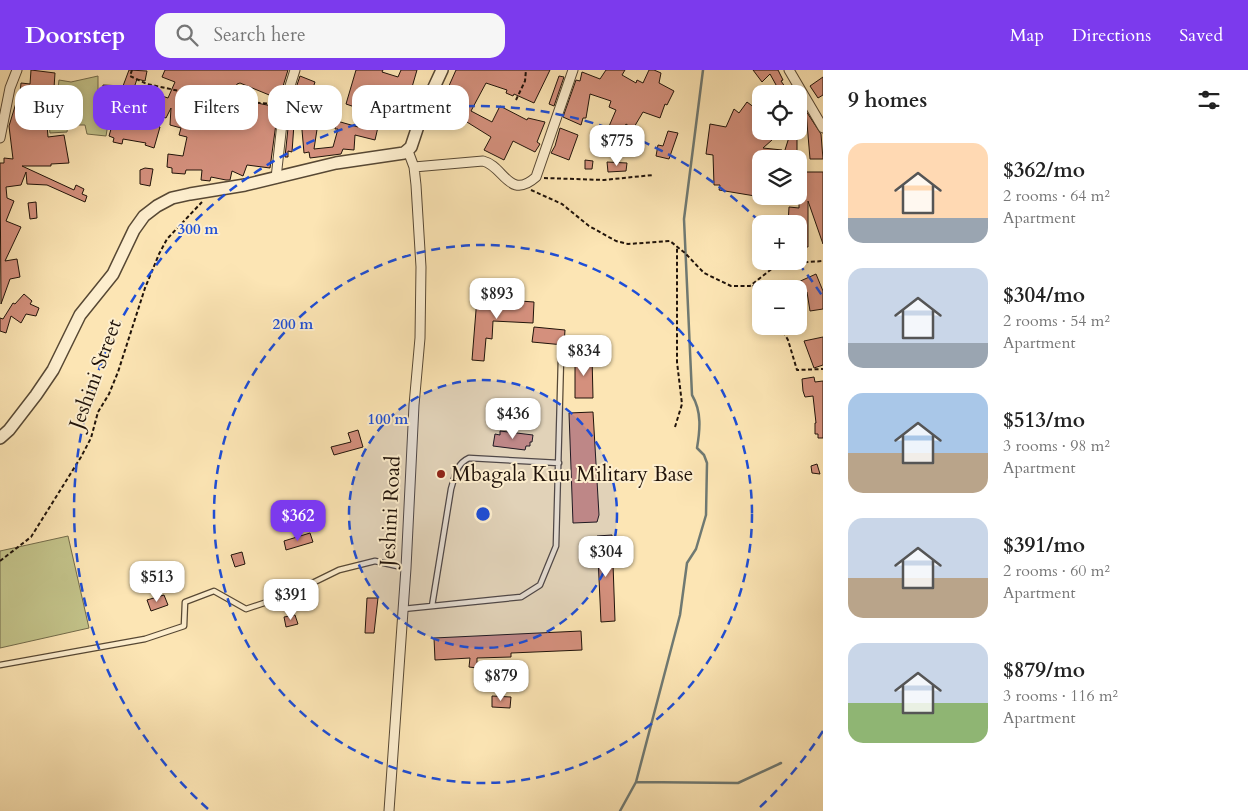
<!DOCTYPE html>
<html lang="en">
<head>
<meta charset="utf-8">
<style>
	:root { --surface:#fff; --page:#f6f6f6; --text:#222; --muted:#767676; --accent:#7c3aed }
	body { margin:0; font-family:Cardo,serif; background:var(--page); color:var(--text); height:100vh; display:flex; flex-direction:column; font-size:19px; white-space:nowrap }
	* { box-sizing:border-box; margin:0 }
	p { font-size:16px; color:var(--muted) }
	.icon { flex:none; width:28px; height:28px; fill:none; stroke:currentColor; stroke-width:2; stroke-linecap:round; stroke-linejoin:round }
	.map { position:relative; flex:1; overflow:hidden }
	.sheet { display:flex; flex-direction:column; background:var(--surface); width:425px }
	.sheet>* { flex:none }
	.top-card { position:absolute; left:15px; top:15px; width:475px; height:45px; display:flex; gap:10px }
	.buttons { position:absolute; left:752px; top:15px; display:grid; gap:10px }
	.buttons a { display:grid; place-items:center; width:55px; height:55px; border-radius:10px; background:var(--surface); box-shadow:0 2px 8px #0003; font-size:25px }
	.price { position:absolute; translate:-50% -42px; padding:0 11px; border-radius:10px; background:#fff; color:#222; font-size:16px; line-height:32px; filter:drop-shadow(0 1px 2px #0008) }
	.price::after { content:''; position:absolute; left:50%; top:30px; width:15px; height:11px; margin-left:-8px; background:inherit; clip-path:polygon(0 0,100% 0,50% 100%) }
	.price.selected { background:var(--accent); color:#fff }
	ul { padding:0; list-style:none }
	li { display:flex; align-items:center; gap:15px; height:125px; padding:0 25px }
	li span { display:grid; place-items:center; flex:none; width:140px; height:100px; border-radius:15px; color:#555 }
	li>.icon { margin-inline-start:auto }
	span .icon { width:60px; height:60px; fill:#fffc; stroke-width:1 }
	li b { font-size:21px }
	h2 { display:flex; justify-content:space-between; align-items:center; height:60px; padding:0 25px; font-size:21px }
	.chip { padding:0 18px; border-radius:15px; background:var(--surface); box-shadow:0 2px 8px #0003; font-size:18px; line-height:45px }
	.chip.selected { background:var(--accent); color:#fff }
	header { display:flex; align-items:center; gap:30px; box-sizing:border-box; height:70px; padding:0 25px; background:var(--accent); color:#fff }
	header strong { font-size:24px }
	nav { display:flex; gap:28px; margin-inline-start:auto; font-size:18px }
	.search { width:350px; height:45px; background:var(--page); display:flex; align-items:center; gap:12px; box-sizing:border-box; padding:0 18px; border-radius:15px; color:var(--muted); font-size:19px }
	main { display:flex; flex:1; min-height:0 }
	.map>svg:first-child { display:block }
</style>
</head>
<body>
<header>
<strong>Doorstep</strong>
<div class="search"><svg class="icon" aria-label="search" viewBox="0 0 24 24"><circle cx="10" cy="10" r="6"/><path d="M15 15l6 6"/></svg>Search here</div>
<nav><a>Map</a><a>Directions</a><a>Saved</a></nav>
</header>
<main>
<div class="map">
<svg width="823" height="741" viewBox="0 0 823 741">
	<rect width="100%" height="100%" fill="#fce5b4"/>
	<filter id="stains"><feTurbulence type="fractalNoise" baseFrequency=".004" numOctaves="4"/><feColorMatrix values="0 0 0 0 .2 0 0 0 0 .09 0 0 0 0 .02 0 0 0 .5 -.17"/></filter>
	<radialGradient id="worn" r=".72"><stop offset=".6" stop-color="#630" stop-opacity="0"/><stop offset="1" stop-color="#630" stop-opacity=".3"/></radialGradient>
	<!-- green -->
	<path fill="#c3c38a" stroke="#726b4a" d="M98,6v26l13,4 -5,30 -19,-2 -2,-9h-17l-1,7 -17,1 -4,-33 12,-12 1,-8 12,2z
		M68,466l21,92 -89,20v-97z"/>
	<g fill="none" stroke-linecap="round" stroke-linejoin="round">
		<!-- stream -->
		<path stroke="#6f7972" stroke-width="2.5" d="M636,712l102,1 43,-20
			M620,741l16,-29 44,-167 7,-52 9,-14 10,-34 1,-52 -3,-8 -7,-7c3,-18 5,-36 -5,-53l-8,-176 19,-149"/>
	</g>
	<!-- building -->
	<path fill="#d4907d" stroke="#20130a" d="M31,0l24,3 -1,15 -18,-2v23l10,3 2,25 16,-2 5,28 -18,1v2h-29l52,24 2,-5 8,4 -2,5 5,2 -2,6 -38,-17 -20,-1 -1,-12 -5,13 -15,2 1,11 7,3 -8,20 15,6 -16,34 12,-2 3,18 -10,2 -9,25 -1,-141h4v-5l9,1 -4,-33 7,-23 3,1 2,-21 9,1z
		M129,0l18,1 -2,10 -8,-2 -8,24 -27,-9 1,-9 20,1z
		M165,0h123l-9,29 -39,-16 -3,1 -8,21 27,6 1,-8 15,3 -1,7 6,3 -7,52 -23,-3 -4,11 -11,-5 -2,9h-4l-15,-3 -1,4 -9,-1 1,-10h-16l-1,4 -13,-1v-5l-5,-1 1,-13 15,2 4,-19 -8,-2 2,-7 -11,-3 1,-17 -5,10 -17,-6 7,-18 12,4 7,-16 -13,-5z
		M356,0h27l-1,2 16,5 3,-7h16l-7,24 -25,-8 -2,8 -10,-3 -4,21 -23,-8z
		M456,0h94l-16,33 -20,-9 -1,2 -7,-3 1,-3 -21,-7 -15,28 21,11 8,-16 27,14 1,-2 17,4 -8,20 3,2 -5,8 -22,-11 -9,19 -20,-10 7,-13 -45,-28 9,-18 -7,-3z
		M606,0h19l-3,5 14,8 1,-3 6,3 6,-13h5l7,3 -2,10 15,8 -7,14 -2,-1 -5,14 -17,-6 -10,17 -7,-5 -4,8 -2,-1 -10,25 -12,-4 18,-42 -7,-3 2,-6 -21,-7 -4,24h-3l-2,7 -18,-8 13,-37 4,1 2,-9 18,7z
		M753,0h25l5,10 -2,1 9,13h-9l-11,-20 -8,8z
		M300,6l15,6 -4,12 5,2 -9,25 11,2 -4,26 19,-2 5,-18h-3l2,-8 21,6 1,-4 19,4 -3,13 -20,-5 -1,15 -11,-1 -2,5 -31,4 -1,-6 -5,1 -4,-46 -9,-4z
		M559,6l5,1 -10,29 -5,-2z
		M823,7v18l-5,3 -8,-12z
		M747,32l8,6 6,-6v29h15l-6,7 2,2 -9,8 19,2 2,3 7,-22h6v28h-36v38l-42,-7 1,-5h-6l-1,-30 -7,-1 4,-30 16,3 8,-18 5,4z
		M290,39l5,1 -3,42 -4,-1v6h-3z
		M389,39l14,2 -1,3 3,1 -2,10 -22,-4 2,-8h5z
		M806,41l15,23 2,25h-13z
		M115,45l45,12 -6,21 -9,-3 1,-2 -23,-4 -1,5 -9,-2 1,-4 -5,-2z
		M560,58l18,7 -9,25 -18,-7 4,-7z
		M668,61l10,2 -9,26 -13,-3 2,-11 5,1z
		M585,90l8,1 -1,8h-7z
		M607,92l20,1 -1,8 -18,1z
		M145,98l8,1 -3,17 -10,-2v-14z
		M799,102h24v72l-15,-43v46h-9v-23h-11l1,-17 10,1z
		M36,132l1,16 -7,1 -2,-16z
		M816,204l7,17v18l-13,2 -3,-19 -6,2 -5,-11z
		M24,224l8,7 -2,3 9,4 -3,8 -10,-2 -5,9 -10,-7 -5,17 -6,-2v-13l3,1 10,-16 2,1z
		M477,228l57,4 -1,21 -40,-2 -1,18 -6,-1 -2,23 -12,-1z
		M534,257l31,3 -1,15 -32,-3z
		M823,267v28l-9,3 -10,-27z
		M592,286l1,42h-18v-41z
		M814,307l1,5 8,-1v57h-5v-4h-3v-11h1l-3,-27 -8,1 -2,-6 -1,-12z
		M593,342l6,103 -2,7 -24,1 -4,-110z
		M358,360l5,17 -29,8 -3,-8 20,-5 -3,-9z
		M500,361l33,4 -1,7h-2v4h-4l-1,4 -32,-4 2,-12 5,1z
		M817,394l3,10 -8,-1 -1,-7z
		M310,463l3,9 -27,8 -2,-9z
		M612,465l3,86 -14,1 -4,-86z
		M242,482l3,12 -10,3 -4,-12z
		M164,525l4,10 -17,6 -4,-11z
		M367,528h11l-4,35h-9z
		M295,545l3,9 -12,3 -2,-10z
		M581,561l1,19 -71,3v4l-34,1v10l-8,-1 1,-9 -35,2 -1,-22z
		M492,626l19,1 -1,11 -18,-1z"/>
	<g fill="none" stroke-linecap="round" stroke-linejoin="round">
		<defs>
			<path id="service" d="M432,536l19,-117c4,-13 5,-25 18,-31l90,5
				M403,539l118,-12 19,-12 16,-39 5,-188
				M0,595l145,-26 39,-13 1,-24 29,-11 32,18 42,-14 51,-25 36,-9 31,7"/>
			<path id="minor" d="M789,0l34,58
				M0,68l10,-50 7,-18
				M414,97l69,-6c21,5 26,40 53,16l37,-107
				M276,108l8,-73 11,-35
				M389,741l17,-243 8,-163 6,-67 1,-71 -5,-82 -2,-18 -6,-16"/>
			<path id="tertiary" d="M0,368l9,-8 27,-35 17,-25 27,-55 33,-41 21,-44 10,-14 13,-10 15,-8 18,-4 55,-9 91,-22 68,-10 7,-6 12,-36 19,-41"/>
		</defs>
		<!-- service casing -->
		<use href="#service" stroke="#574834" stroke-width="7"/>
		<!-- minor casing -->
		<use href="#minor" stroke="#574834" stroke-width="11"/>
		<!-- tertiary casing -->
		<use href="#tertiary" stroke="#574834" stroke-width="14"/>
		<!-- path -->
		<path stroke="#20130a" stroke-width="2" stroke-dasharray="4 2.5" stroke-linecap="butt" d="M132,0l-2,6 17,8 79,17 50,3
			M516,30l9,-19 1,-11
			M544,108l60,2 49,-5
			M531,120l31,14 27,22 27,15 12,3 42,-3 15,12 19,20 27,13h19l28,-22 45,-3
			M753,215l8,13
			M780,256l8,14 9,30 26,-1
			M675,357l7,-23 -5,-42v-116
			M0,491l31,-24 50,-80 10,-19 7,-26 11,-18 9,-22 27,-84 14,-34 8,-15 35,-37"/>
		<!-- service -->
		<use href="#service" stroke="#fdeece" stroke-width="4.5"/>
		<!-- minor -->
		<use href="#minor" stroke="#fdeece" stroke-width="9"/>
		<!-- tertiary -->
		<use href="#tertiary" stroke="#fdeece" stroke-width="11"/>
	</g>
	<!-- distance rings -->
	<circle cx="483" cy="444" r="134" fill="#1d4ed8" fill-opacity=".12"/>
	<g fill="none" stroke="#1d4ed8" stroke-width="2.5" stroke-dasharray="9 6">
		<circle cx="483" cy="444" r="134"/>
		<circle cx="483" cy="444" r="269"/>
		<path d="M823 661A403 403 0 0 1 758 739M208 739A403 403 0 1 1 760 152M798 193A403 403 0 0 1 823 227"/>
	</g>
	<!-- markers -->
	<circle fill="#8f2418" stroke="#fdeece" stroke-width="2" cx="441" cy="404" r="5"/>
	<g text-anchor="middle" stroke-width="4" stroke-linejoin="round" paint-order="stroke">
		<!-- street labels -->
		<g font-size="21" fill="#20130a" stroke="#fdeece">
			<text transform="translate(95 304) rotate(-70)" y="7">Jeshini Street</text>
			<text transform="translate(390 441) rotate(-87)" y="7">Jeshini Road</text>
		</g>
		<!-- poi labels -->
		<g font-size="21" fill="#20130a" stroke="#fdeece" text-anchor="start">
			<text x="451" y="411">Mbagala Kuu Military Base</text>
		</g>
	</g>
	<circle cx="483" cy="444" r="8" fill="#1d4ed8" stroke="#fdeece" stroke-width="2.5"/>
	<g font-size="15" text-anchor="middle" font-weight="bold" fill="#1d4ed8" stroke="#fdeece" stroke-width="4" stroke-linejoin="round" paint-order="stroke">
		<text x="198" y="164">300 m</text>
		<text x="293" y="259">200 m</text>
		<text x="388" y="354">100 m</text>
	</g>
	<rect width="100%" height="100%" filter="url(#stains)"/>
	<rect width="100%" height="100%" fill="url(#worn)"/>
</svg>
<div class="buttons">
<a><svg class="icon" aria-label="locate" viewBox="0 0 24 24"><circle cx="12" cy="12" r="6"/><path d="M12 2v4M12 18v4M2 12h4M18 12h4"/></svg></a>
<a><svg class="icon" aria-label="layers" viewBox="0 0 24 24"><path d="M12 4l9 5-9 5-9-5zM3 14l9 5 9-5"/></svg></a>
<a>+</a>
<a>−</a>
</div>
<b class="price" style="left:617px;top:97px">$775</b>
<b class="price" style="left:497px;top:250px">$893</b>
<b class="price" style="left:584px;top:307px">$834</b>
<b class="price" style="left:513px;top:370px">$436</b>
<b class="price selected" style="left:298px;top:472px">$362</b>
<b class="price" style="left:606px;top:508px">$304</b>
<b class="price" style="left:157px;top:533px">$513</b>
<b class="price" style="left:291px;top:551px">$391</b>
<b class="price" style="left:501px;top:632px">$879</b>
<div class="top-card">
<a class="chip">Buy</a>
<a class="chip selected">Rent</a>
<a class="chip">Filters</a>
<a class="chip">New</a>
<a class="chip">Apartment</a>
</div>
</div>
<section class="sheet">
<h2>9 homes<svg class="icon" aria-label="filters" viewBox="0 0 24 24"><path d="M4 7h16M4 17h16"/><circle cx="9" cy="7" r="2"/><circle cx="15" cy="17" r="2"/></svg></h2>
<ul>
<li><span style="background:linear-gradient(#ffd9b3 75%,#9aa5b1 0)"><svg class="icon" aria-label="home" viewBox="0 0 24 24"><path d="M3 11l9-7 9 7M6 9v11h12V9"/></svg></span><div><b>$362/mo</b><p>2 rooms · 64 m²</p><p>Apartment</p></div></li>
<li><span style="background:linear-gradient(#c9d6e8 75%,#9aa5b1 0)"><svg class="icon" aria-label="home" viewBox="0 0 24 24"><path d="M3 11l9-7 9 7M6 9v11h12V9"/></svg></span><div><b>$304/mo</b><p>2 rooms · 54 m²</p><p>Apartment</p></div></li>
<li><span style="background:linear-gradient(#a9c7e8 60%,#b9a48a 0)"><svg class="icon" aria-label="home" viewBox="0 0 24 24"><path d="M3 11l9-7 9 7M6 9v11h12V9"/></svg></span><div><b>$513/mo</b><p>3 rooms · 98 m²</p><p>Apartment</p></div></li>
<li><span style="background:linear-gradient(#c9d6e8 60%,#b9a48a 0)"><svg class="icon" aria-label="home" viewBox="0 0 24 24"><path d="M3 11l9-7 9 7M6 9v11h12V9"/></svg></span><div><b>$391/mo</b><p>2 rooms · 60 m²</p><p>Apartment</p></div></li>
<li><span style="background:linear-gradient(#c9d6e8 60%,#8fb573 0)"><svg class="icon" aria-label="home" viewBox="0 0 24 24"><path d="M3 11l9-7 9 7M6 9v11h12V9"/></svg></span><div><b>$879/mo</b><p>3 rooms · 116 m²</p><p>Apartment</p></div></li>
</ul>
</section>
</main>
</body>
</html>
